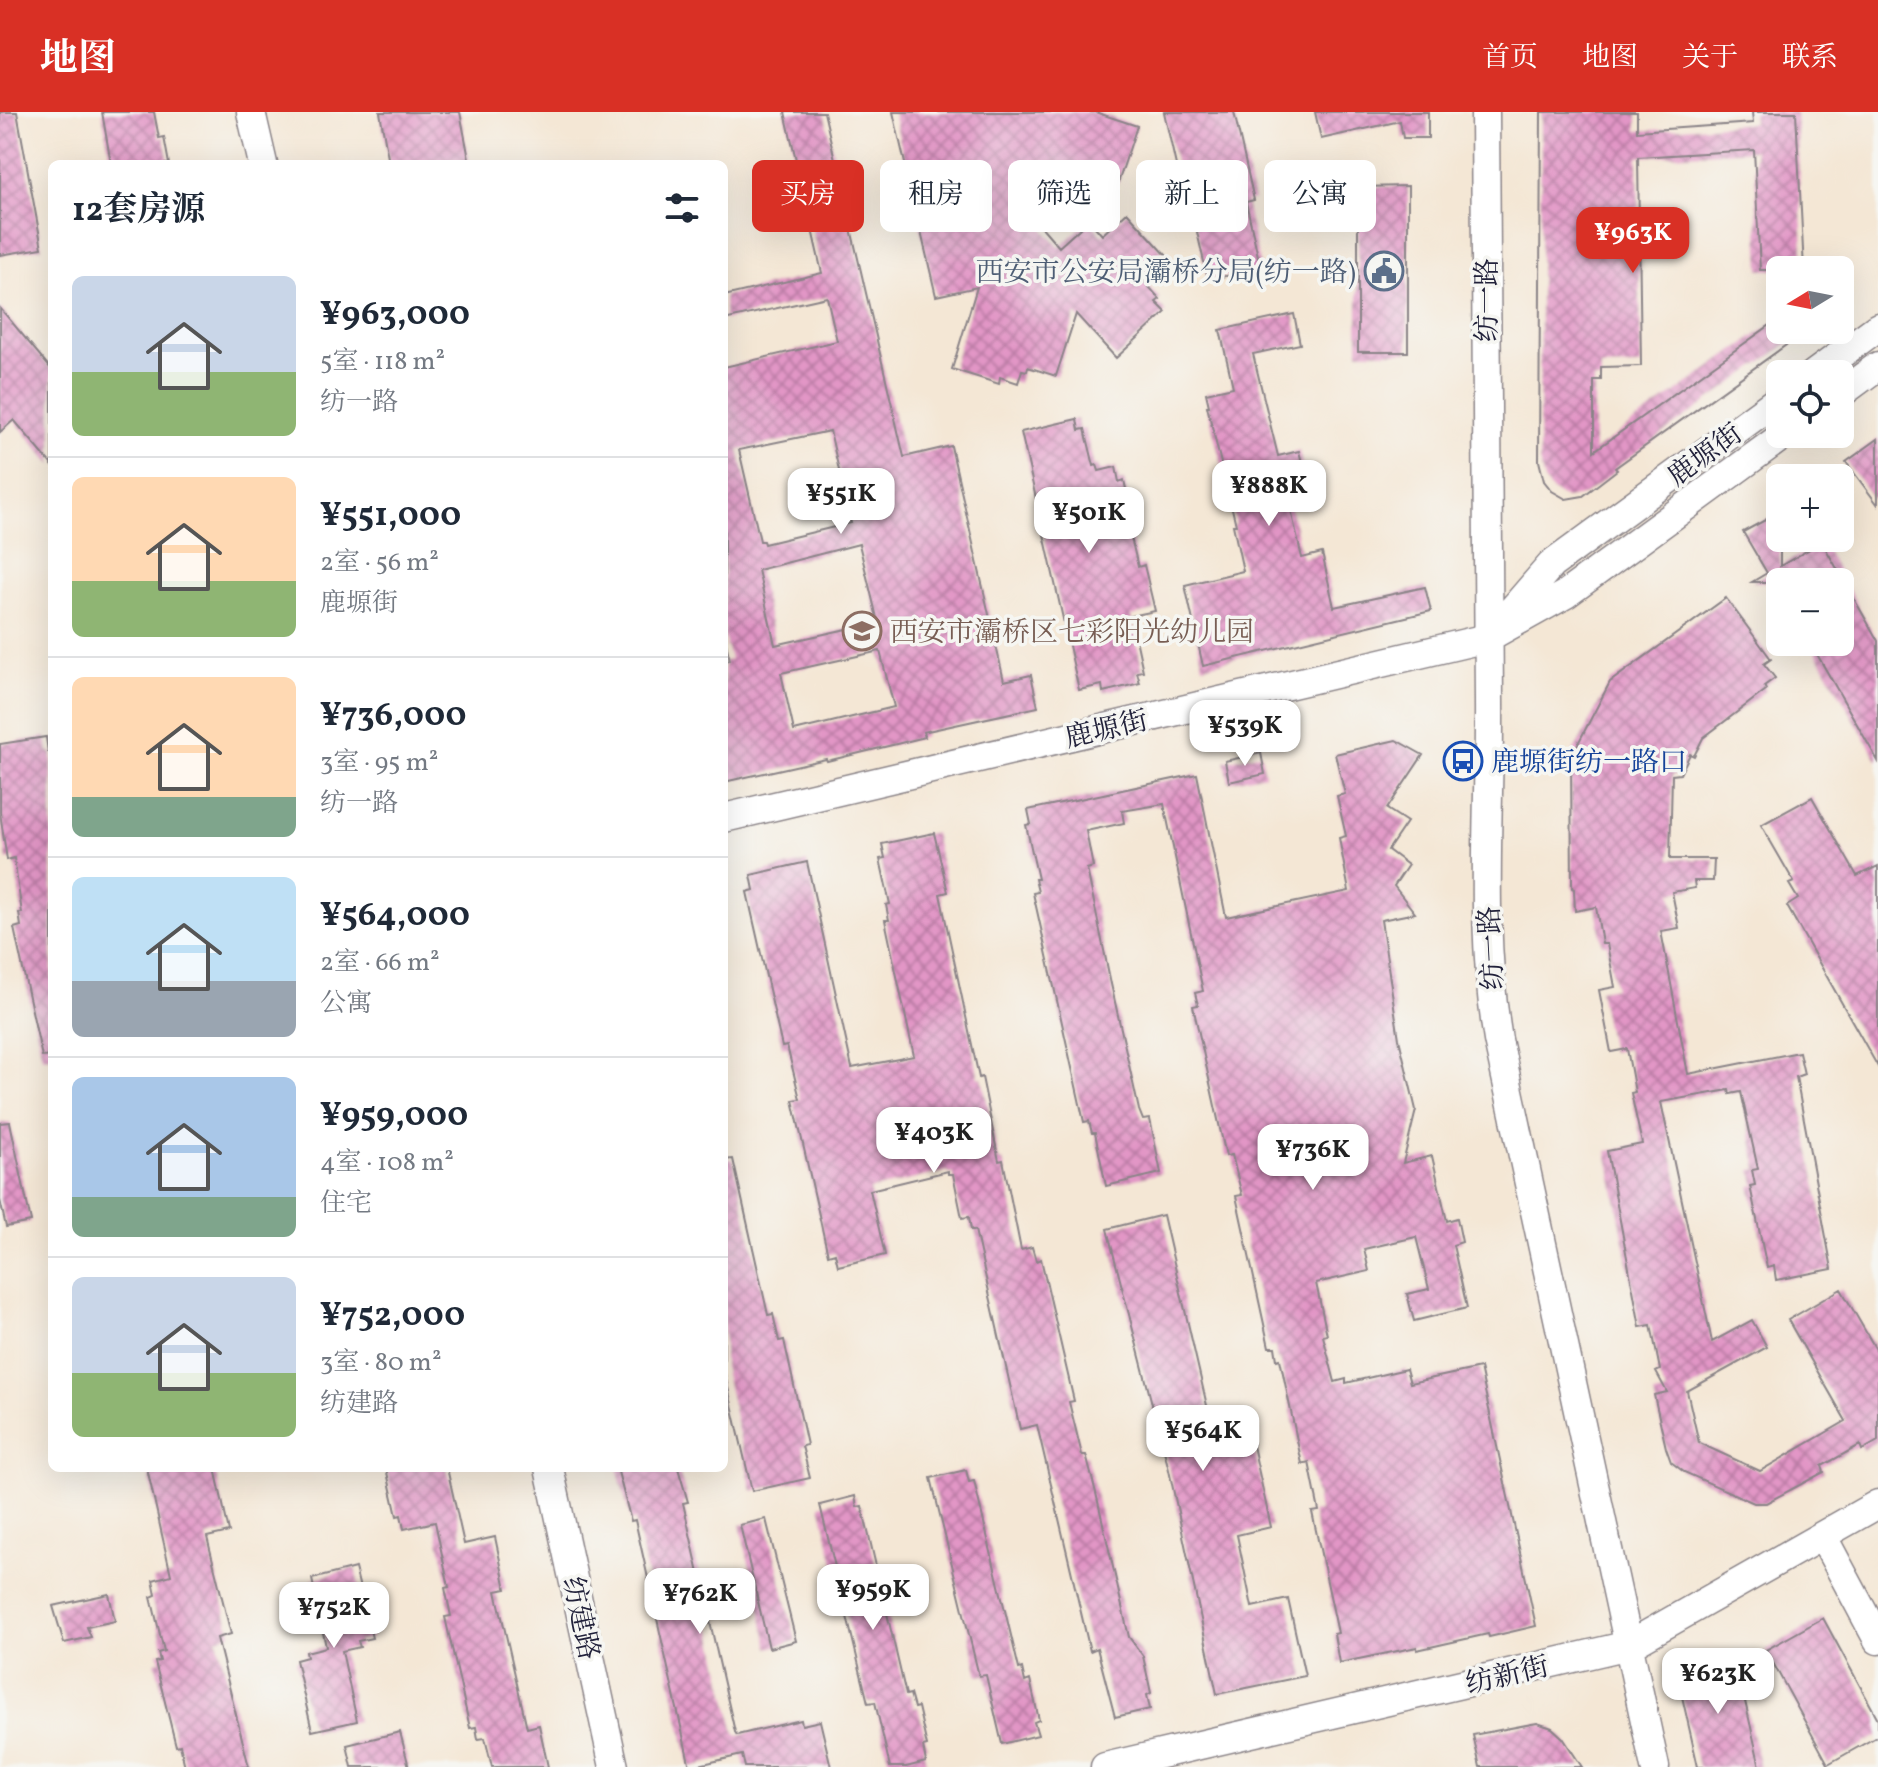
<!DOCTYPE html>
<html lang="zh">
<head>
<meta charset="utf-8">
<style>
	:root { --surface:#fff; --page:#f6f6f7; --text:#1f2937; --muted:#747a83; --line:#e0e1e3; --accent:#d93025 }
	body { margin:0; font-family:Vollkorn,"Noto Serif SC",serif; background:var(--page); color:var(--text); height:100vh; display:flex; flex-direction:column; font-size:30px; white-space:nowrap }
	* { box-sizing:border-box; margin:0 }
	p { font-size:26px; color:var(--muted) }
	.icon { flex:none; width:44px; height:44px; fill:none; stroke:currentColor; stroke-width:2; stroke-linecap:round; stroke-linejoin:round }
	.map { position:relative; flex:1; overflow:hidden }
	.details { position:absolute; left:48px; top:48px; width:680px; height:1312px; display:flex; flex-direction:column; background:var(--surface); border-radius:12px; box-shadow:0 8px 32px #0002 }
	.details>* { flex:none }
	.hud { position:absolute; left:752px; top:48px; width:760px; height:72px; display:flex; gap:16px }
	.needle { width:52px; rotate:260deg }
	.buttons { position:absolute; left:1766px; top:144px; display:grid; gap:16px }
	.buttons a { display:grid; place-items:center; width:88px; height:88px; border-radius:12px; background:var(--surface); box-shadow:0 8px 32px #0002; font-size:40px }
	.price { position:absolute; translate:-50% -68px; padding:0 18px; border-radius:16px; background:#fff; color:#222; font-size:26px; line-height:52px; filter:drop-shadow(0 2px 4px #0008) }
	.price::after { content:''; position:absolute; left:50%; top:48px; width:24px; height:18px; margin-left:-12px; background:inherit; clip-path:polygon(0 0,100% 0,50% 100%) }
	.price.on { background:var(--accent); color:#fff }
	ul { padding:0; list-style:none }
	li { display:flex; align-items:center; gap:24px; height:200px; padding:0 24px }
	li+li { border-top:2px solid var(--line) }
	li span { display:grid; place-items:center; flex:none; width:224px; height:160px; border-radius:12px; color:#555 }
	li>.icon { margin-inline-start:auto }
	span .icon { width:96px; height:96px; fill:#fffc; stroke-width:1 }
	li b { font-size:34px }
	h2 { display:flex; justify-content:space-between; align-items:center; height:96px; padding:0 24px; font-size:34px }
	.pill { padding:0 28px; border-radius:12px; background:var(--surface); box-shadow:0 8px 32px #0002; font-size:28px; line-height:72px }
	.pill.on { background:var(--accent); color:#fff }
	header { display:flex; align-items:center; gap:48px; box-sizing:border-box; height:112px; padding:0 40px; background:var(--accent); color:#fff }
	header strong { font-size:38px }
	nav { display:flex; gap:44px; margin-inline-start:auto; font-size:28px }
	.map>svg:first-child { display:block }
</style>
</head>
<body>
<header>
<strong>地图</strong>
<nav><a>首页</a><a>地图</a><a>关于</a><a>联系</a></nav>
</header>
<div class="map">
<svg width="1878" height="1655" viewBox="0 0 1878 1655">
	<defs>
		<pattern id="building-cross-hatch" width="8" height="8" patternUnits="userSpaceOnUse" patternTransform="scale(2)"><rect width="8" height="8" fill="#e296c6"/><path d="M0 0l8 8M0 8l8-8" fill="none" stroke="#b77aa2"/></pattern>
	</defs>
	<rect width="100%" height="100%" fill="#f6f6f2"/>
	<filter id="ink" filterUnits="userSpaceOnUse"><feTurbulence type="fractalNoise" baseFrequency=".0125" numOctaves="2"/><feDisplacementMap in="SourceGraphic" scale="16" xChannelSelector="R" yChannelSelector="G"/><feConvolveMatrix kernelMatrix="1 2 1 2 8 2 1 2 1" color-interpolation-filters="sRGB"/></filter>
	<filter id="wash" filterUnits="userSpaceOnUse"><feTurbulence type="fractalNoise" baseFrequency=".006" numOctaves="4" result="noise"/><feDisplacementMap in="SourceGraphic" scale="32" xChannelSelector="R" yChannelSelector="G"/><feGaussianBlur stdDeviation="1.8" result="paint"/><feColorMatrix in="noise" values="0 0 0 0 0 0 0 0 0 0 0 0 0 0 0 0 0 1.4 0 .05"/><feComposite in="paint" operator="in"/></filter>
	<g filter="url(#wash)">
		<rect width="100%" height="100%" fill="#f4e7d5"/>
		<g id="blocks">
			<!-- building -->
			<path fill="url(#building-cross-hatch)" fill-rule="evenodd" d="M0,0h17l25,136 -42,7z
				M102,0h52l5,26 5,-1 5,27h-58z
				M380,0h80l10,52h-81z
				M785,0h39l80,345 47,-11 53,235 27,-6 7,32 -115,25 2,5 -98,24 -1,-2 -102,23v-121l6,-1 -6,-25v-268l113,-26 -10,-44 -103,23v-24l98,-23zM830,319l21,92 -87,21 -1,-3h-3l-21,-91zM859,432l19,78 -103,23 -17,-75zM880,539l14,56 -100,24 -13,-58z
				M893,0h202l42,14 -19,57 -30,-10 -7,20 -36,-11 -11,36 25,29 30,-27 13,15 25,-23 40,44 -25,23 18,20 -4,3 10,10 -50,46 -40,-44 -20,62 -28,-9 -1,4 -5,-1 -4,13 -18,-6 -1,7 -47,-15 25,-82 -41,9z
				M1164,0h70l20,88 -8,2 15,68 -53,9 -25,-107 -6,-2z
				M1315,0h113v26h-25l-3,-17 -79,18z
				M1541,0h96v19l116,-8 -1,-11h44l8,158h-44l-6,-120 -116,7 3,209 -40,1v13h-7v71l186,-133v12h27l-192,138 2,2 -34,26 -17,3 -14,-8 -8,-10 -5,-20z
				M1408,74v166h-50v-165z
				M0,196l52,62v95l-38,-45 -14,12z
				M1294,202l6,30 -47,10 25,102 21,-5 7,28 -21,5 17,74 20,-5 12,54 91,-20 6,24 -228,55 -18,-81 58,-14 -10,-46h3l-29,-119h2l-3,-13 27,-6 -13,-57z
				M1077,307l2,11 6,-1 9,37 3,-1 2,6 17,-4 3,15 5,-2 7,31 -6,1 13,55 6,-2 11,46 -24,5 12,55 -6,1 3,11 -37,9 -1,-7 -23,5 -58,-258z
				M1878,327v66l-32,-43z
				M1780,400v54l42,-24 56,99v120l-68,-119h30v-60h-60v14l-8,-14h-20l15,-9 -24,-41z
				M1726,486l45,61 -7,5 11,14 -11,8 2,4 -63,48 -9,18 -4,-2 -10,20 -8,1 -2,84h44l-1,22h-19l1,7 -23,4 7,36 -18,3 27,143 111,-22 5,22 -8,3 36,192 -56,11 -2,-14 -7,2 -17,-82 5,-1 -3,-15 6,-1 -17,-77 -11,2 -1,-4 -68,12 51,240 40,-22 15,27 -80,44 12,52 61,28 86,-50 -58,-101 53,-31 37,64v88l-16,9 -2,-5 -38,21 2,6 -58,31h-12l-70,-31 -13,-10 -5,-14 -12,-53 13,-3 -11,-20 4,-2 -9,-45 -11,2 -33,-176 35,-7 -11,-51 4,-1 -8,-43 -16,3 -12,-62 16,-3 -8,-43h-5l-6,-37 -21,4 -1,-22 -2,-1 -1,-131 39,-75z
				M46,625l2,15h4v304l-10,1 -28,-129 7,-2 -2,-13h3l-8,-55 -7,2 -7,-47v-69z
				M1396,628l27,15 -36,54 20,13 -19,28 20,15 -14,21 21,27 -34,7 18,119 17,71 -13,53 29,-7 15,65 10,-3 5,24 -9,3 14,63 -53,13 -7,-27 22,-5 -13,-52 -52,12 5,22 -53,12 11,52 -4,1 12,46 11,-3v4l60,-14 4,14 70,-15 56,258 -47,11 -1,-3 -71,16v-3l-78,16 -5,-29 4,-1 -26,-121 7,-1 -10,-49 -7,2 -22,-105 -3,1 -2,-13h-6l-33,-151 6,-1 -10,-40 -6,1 -33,-150 5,-1 -3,-12 8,-2 -39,-187 -42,7 2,12 -38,8 7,36 -6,2 24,115 28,126 4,10 7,-1 11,54 -55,13 -11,-53h-3l-3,-12 -5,1 -42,-189 -9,-40 5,-1 -3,-13h3l-12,-54 5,-1 -3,-14 169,-36 29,143 123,-26 -10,-53 7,-2 -9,-40 8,-2 -10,-40z
				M1261,641l4,21 -36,8 -4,-21z
				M1812,685l45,79 21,-10v201l-91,-161 11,-7 -9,-15 5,-2 -33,-57z
				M934,721l14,59 -8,2 39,184 3,-1 17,84 4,-1 18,90 11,-3 4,14 5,-2 33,142 -5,1 13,53h4l10,38 33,144 14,19 8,37 -4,2 3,14 -35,8 -18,-69 -7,3 -53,-226 -17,4 -45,-199h-4l-2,-13 -7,1 -9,-44h-5v-3l-78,19 15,65 -47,11 -3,-13 -7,2 -35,-155 7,-1 -13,-53 -5,1 -35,-155 7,-2 -3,-15 56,-13 45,206 62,-12 -29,-136h4l-3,-15 4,-1 -10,-45 5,-1 -3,-14z
				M10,1010l21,100 -25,5 -6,-27v-77z
				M733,1047l35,156 5,-1 6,27 5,-1 23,105 -5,1 8,32 -58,13 -28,-121v-210z
				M1163,1103l54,234 35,-8 19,86 -34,8 15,72 36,-8 17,77 -88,18 -48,-224 -62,-241z
				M147,1356h68l14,64 -22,5 24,97 -14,4 32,129h-64l-5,-22 -4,1 -21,-84 5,-1 -2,-8 6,-2 -13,-54 5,-2 -3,-15 18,-5z
				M386,1356h61l17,76 31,-7 11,52 -10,2 31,137 12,-3 9,42h-56l-7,-29 -7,1 -2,-12 -6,1 -25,-111 6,-1 -6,-28 4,-1 -14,-65 -31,7 -3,-14 -4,1z
				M617,1356h61l10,34 -5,1 52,229 2,3 64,-15 1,5 18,-4 11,46h-86l-3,-12 -52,12 -55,-247 -4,1z
				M966,1358l3,12 5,-1 45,188 3,-1 3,14 5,-2 9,40 -5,2 4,13 -36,9 -16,-69 -7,1 -48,-198z
				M855,1384l2,11 5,-1 44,189 4,-1 4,14 4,-1 9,39 -4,1 3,15 -20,5h-16l-15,-65 -7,1 -48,-198z
				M766,1407l30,122 -27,7 -29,-123z
				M355,1456l17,70 -14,3 2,6 -18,4 15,70 -45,10 -16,-71 11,-3 -1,-5 20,-5 -14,-68z
				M109,1482l6,27 -28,6 4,10 -27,6 -11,-37z
				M1823,1506l55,101v17l-50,28 -62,-114z
				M1727,1545l12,18 21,92h-62l-17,-75 1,-13 12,-13z
				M1537,1611l15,5 11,10 19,29h-102l-7,-32z
				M400,1620l9,35h-57l-5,-22z"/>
		</g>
	</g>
	<g filter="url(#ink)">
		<use href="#blocks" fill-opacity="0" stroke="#8b8488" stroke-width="2"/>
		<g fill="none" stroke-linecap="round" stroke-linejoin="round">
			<defs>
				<path id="tertiary" d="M251,0l12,52
					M1485,0c1,196 2,392 4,589 1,113 -10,226 9,339l157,727
					M1814,262l64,-47
					M1840,282l38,-28
					M1501,511l50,-58 229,-167
					M724,706l763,-180 79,-44 219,-160
					M549,1356l65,299
					M1823,1425l55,103
					M1105,1655l524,-122 249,-141"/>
			</defs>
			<!-- tertiary casing -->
			<use href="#tertiary" stroke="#8b8488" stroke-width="31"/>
			<!-- tertiary -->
			<use href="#tertiary" stroke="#fff" stroke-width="28"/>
		</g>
	</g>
	<!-- icons -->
	<defs>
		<symbol id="civic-ring" viewBox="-11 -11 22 22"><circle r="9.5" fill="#f6f6f2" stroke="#5c6f8a" stroke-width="1.5"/><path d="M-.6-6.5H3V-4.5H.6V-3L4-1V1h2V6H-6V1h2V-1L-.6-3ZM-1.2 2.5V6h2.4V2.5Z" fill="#5c6f8a"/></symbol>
		<symbol id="school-ring" viewBox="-11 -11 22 22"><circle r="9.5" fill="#f6f6f2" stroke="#8d6e63" stroke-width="1.5"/><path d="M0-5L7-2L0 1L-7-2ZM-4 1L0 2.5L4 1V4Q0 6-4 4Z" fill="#8d6e63"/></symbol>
		<symbol id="bus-ring" viewBox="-11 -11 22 22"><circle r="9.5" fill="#f6f6f2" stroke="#1a4fb4" stroke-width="1.5"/><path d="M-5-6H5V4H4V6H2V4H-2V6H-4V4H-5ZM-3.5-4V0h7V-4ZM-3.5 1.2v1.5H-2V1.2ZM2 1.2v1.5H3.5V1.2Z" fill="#1a4fb4"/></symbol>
	</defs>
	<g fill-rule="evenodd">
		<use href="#civic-ring" x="1362" y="137" width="44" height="44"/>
		<use href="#school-ring" x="840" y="497" width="44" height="44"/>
		<use href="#bus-ring" x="1441" y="627" width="44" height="44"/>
	</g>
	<g text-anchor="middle" stroke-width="7" stroke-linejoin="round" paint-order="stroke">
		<!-- service labels -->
		<g font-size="28" fill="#4e5e75" stroke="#f6f6f2" text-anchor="end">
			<text x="1356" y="169">西安市公安局灞桥分局(纺一路)</text>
		</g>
		<!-- street labels -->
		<g font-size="28" fill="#22223b" stroke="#f6f6f2">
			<text transform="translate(1486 188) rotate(-90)" y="10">纺一路</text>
			<text transform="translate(1704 342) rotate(-36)" y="10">鹿塬街</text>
			<text transform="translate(1106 616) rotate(-13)" y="10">鹿塬街</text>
			<text transform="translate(1490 836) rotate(-93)" y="10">纺一路</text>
			<text transform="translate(582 1506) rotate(78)" y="10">纺建路</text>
			<text transform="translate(1507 1562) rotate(-13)" y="10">纺新街</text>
		</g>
		<!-- education labels -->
		<g font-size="28" fill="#785e54" stroke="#f6f6f2" text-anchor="start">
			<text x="890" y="529">西安市灞桥区七彩阳光幼儿园</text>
		</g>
		<!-- transit labels -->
		<g font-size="28" fill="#164399" stroke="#f6f6f2" text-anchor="start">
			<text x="1491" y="659">鹿塬街纺一路口</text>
		</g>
	</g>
</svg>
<div class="buttons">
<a><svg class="needle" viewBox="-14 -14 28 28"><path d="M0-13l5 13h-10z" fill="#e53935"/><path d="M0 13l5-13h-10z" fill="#747a83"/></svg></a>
<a><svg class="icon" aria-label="locate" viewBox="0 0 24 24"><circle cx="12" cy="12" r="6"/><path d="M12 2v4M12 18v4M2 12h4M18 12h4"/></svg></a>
<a>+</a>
<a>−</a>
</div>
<b class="price on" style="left:1633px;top:163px">¥963K</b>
<b class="price" style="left:1269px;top:416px">¥888K</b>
<b class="price" style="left:841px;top:424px">¥551K</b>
<b class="price" style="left:1089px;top:443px">¥501K</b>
<b class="price" style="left:1245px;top:656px">¥539K</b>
<b class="price" style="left:934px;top:1063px">¥403K</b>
<b class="price" style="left:1313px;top:1080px">¥736K</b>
<b class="price" style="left:1203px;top:1361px">¥564K</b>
<b class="price" style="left:873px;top:1520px">¥959K</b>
<b class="price" style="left:700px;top:1524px">¥762K</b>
<b class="price" style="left:334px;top:1538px">¥752K</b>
<b class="price" style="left:1718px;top:1604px">¥623K</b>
<div class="hud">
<a class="pill on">买房</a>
<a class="pill">租房</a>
<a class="pill">筛选</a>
<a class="pill">新上</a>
<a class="pill">公寓</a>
</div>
<section class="details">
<h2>12套房源<svg class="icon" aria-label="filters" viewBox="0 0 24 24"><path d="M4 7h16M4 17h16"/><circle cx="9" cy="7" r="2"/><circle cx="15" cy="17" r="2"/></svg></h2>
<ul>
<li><span style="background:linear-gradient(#c9d6e8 60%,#8fb573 0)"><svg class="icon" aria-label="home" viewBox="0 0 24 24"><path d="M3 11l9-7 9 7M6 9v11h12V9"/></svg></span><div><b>¥963,000</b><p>5室 · 118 m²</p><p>纺一路</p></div></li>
<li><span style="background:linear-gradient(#ffd9b3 65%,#8fb573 0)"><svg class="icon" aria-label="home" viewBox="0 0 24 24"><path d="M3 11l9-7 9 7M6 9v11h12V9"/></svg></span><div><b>¥551,000</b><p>2室 · 56 m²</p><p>鹿塬街</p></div></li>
<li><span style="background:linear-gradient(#ffd9b3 75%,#7fa58c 0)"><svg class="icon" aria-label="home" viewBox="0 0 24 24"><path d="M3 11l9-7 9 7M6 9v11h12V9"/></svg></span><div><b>¥736,000</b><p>3室 · 95 m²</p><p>纺一路</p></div></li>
<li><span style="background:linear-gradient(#bfe0f5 65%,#9aa5b1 0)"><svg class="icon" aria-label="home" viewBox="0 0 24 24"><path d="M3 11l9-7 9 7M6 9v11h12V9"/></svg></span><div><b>¥564,000</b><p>2室 · 66 m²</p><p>公寓</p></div></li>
<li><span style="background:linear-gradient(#a9c7e8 75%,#7fa58c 0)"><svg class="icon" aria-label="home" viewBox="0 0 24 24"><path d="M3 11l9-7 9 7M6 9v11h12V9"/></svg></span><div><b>¥959,000</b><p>4室 · 108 m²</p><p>住宅</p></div></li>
<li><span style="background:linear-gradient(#c9d6e8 60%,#8fb573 0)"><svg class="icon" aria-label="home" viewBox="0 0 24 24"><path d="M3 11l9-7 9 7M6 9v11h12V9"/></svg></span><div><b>¥752,000</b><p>3室 · 80 m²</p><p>纺建路</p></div></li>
</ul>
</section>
</div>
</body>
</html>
